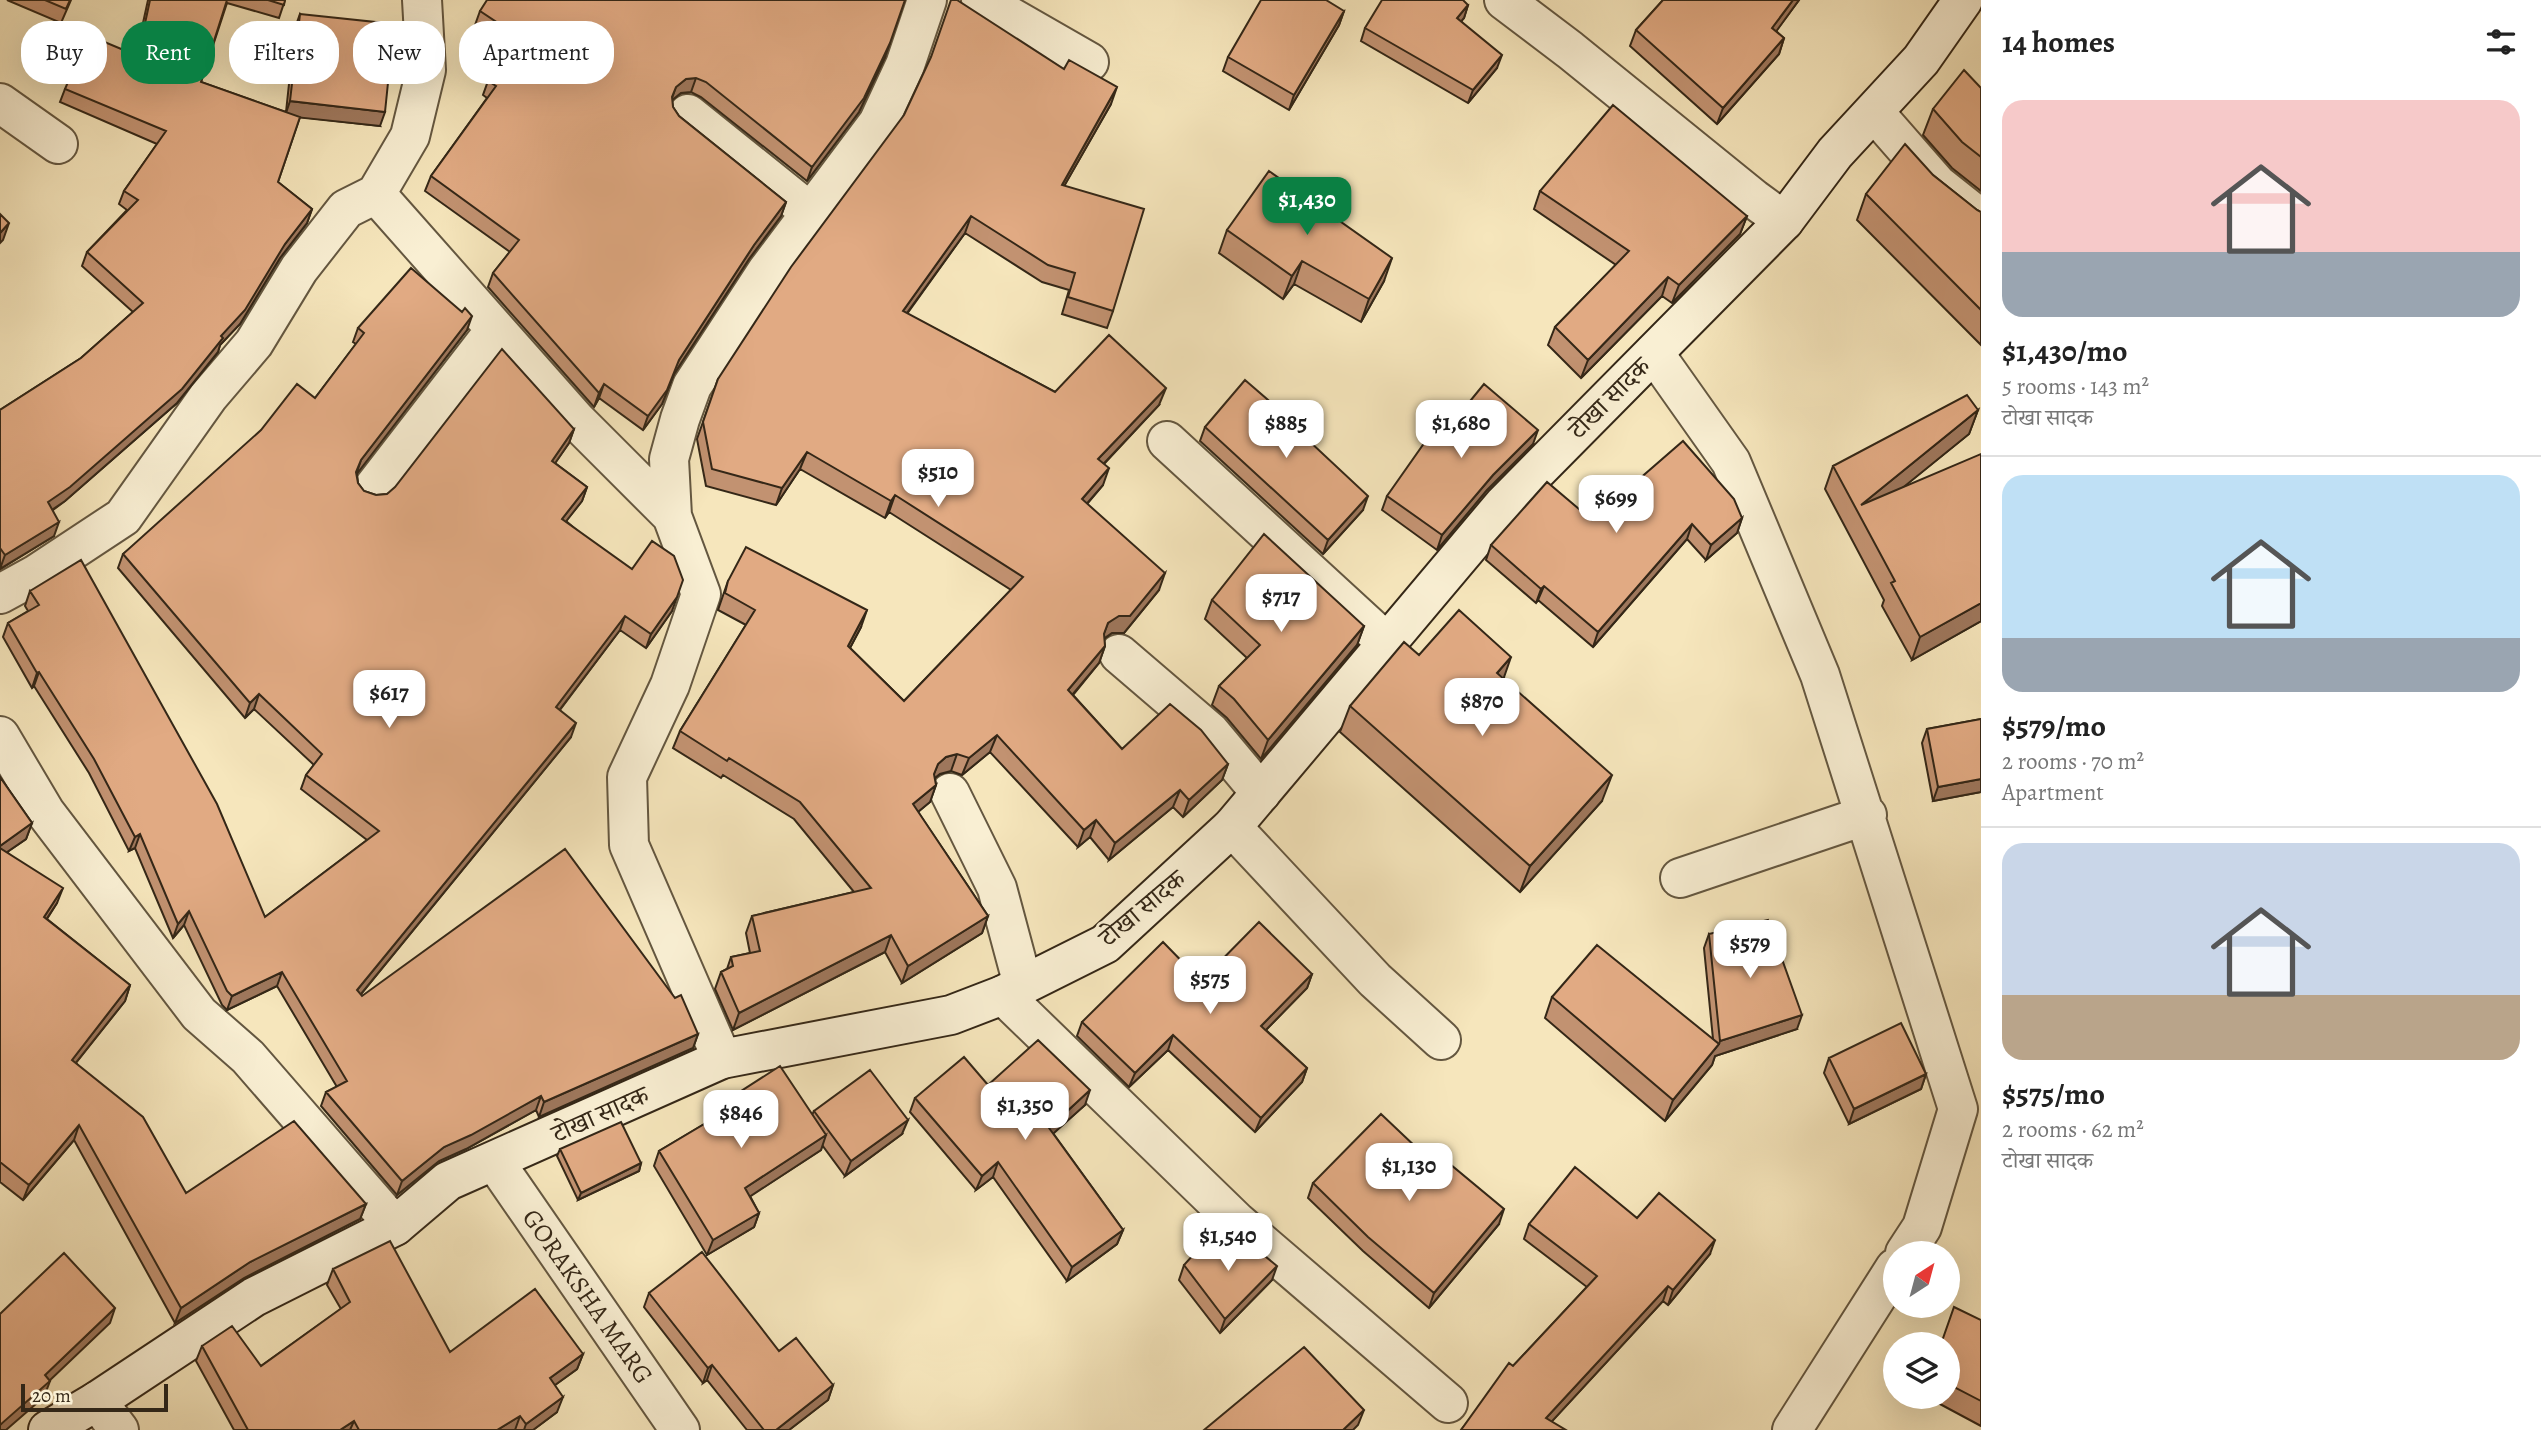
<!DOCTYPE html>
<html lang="en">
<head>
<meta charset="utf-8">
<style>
	:root { --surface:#fff; --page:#f2f2f2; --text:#222; --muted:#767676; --line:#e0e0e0; --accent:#0b8043 }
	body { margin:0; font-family:Alegreya,"Noto Serif Devanagari",serif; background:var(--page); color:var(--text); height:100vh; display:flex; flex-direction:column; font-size:26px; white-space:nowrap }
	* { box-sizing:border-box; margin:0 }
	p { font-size:23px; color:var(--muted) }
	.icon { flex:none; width:38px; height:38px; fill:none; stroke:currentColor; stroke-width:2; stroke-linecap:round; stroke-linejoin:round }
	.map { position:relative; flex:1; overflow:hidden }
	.sheet { display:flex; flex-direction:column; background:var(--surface); width:560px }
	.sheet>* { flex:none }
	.guide { position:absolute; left:21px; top:21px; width:665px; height:63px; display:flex; gap:14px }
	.needle { width:46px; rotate:36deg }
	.tools { position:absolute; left:1883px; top:1241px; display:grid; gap:14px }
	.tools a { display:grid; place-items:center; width:77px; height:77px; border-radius:50%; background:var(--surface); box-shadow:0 7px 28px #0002; font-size:35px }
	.scale { position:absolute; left:21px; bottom:18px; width:147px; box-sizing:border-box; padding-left:7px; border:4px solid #342717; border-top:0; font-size:19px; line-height:24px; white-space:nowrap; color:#342717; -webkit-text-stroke:5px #f9efd3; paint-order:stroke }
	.price { position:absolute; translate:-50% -60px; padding:0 16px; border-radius:14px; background:#fff; color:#222; font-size:23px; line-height:46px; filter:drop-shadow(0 2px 4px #0008) }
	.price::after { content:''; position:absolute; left:50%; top:42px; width:21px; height:16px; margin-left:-10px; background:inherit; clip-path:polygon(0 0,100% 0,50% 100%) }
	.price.current { background:var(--accent); color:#fff }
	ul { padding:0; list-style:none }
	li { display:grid; align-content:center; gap:14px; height:371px; padding:0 21px }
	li+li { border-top:2px solid var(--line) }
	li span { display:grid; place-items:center; height:217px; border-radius:21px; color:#555 }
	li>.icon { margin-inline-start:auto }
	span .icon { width:126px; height:126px; fill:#fffc; stroke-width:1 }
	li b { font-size:30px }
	h2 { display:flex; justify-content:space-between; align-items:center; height:84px; padding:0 21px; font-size:30px }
	.pill { padding:0 24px; border-radius:28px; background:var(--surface); box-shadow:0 7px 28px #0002; font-size:24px; line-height:63px }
	.pill.current { background:var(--accent); color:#fff }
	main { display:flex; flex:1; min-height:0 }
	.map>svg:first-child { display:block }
</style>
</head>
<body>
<main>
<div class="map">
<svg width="1981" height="1430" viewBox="0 0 1981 1430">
	<rect width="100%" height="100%" fill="#f6e6bc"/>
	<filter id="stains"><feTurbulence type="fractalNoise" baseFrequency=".00286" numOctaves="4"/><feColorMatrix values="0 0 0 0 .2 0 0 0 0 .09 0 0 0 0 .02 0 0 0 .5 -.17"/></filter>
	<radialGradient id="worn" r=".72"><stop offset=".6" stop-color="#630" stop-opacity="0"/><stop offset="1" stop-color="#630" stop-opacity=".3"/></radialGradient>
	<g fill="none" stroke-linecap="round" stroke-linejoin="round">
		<defs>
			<path id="minor" d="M981,0l108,62
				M1504,0l66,50 184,149 30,22
				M0,103l58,41
				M1874,112l63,72 44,35
				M688,114l122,98
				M376,194l34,-58 16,-66 -4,-70
				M1654,353l77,109 89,213 138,434 -36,118 -17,26
				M1167,441l220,202
				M373,488l122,-158
				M0,594l35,-19 88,-58 85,-120 46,-54 45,-74 47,-60 30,-15 201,227 95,95
				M1119,654l91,78 51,61
				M0,736l45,76 154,202 49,43 147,169
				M950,793l47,95 26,97
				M1232,827l143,153 66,60
				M1680,878l187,-63
				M1003,995l234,227 211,181
				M722,1059l-93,-214 -2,-68 43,-92 31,-91 -29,-78 -3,-57 11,-40 12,-33 75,-115 111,-148 27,-58 22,-65
				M495,1162l185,268
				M97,1401l22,29
				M1792,1430l103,-162"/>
			<path id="secondary" d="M48,1430l49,-29 157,-104 141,-71 53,-45 274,-122 229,-44 52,-20 102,-51 127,-117 272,-323 280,-283 51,-68 86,-93 42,-60"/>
		</defs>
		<!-- minor casing -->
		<use href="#minor" stroke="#645740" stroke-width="42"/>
		<!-- secondary casing -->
		<use href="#secondary" stroke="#342717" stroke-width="42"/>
		<!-- minor -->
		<use href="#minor" stroke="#f9efd3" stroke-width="38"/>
		<!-- secondary -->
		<use href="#secondary" stroke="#f9efd3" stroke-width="38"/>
	</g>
	<!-- wall -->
	<path fill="#c29271" stroke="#342717" stroke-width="2" d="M7,0h64l-10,23z
		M148,0h137l-6,18 -52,-15 -26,79 85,30 9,-84 5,-14 80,112 -80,-9 -22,65 34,27 -5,14 -27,35 -40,66 -20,21 -2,7 -41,51 -112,98 -12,9 1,26 -54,33v-159l81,-52 52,-46 -51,-46 5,-14 40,-42 -8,-6 5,-13 33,-47 -97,-42 5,-13 71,-34z
		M1663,0h136l-23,31 8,7 -5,16 -62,70 -87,-78 6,-16z
		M1468,5l-4,13 -3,3 36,47 -29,35 -107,-62 4,-13z
		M480,11l405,46 -26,55 -52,69 -106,-84 -10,-5 -10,1 -9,7 1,7 6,9 107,86 -5,14 -32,43 -75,115 -12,30 -19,26 -44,-32 -5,9 -106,-120 5,-14 17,-21 -85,-61 6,-15 56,-78 -4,-3 5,-14 20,-33 -33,-23z
		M1344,11l-5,14 -50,85 -66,-39 5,-14z
		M1981,88v103l-29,-23 -29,-33 10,-26z
		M1111,104l-47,82 49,125 -6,17 -45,-14 7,-24 -27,-8 -77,-49 -58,81 148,78 104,13 -55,59 -1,21 -16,19 72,86 -35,43h-12l-8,6 1,7 -6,17 -26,32 49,54 106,15 -6,16 -39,37 -10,-10 -64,53 -19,-23 -12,10 -88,-95 -28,23 -11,-4 -11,3 -5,4 1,7 -6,17 -12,10 70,104 -6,17 -80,50 -17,-31 -152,78 -18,-41 6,-17 6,-3 4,-12 19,-4 -4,-20 6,-17 102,-24 -60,-73 -71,-44 -2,3 -48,-30 7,-17 66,-106 -28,-15 10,-29 133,46 -11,21 54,53 107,-111 -122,-78 -4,6 -85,-49 -24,36 -70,-19 -9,-47 21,-60z
		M1933,175l44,35 4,2v133l-124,-125 9,-26z
		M1540,191l207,25 -7,18 -68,69 -10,-7 -81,82 -33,-33 7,-18 61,-62 -82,-56z
		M1227,230l157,51 -23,41 -67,-38 -11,15 -64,-46z
		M358,328l109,2 -110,143 1,10 6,8 12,4 11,-1 187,-65 -5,14 -14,20 32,24 -5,14 -16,20 106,90 -26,37 -26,-18 -60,80 11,27 -210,257 1,2 336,38 -5,14 -154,69 -3,-7 -70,39 -27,12 -42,34 -76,-89 5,-14 11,-5 -60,-101 -50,24 -5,-5 -38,-80 -11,13 -38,-90 -6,3 -40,-78 -55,-87 -2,2 -29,-51 5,-14 20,-12 -3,-5 5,-15 235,326 102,-77 -66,-51 5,-14 8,-10 -60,-56 -9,9 -127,-150 5,-14 192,-156 41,-54 -3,-2z
		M1978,410l-9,24 -66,53 78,134 -69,39 -30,-54 2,-6 -59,-111 8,-23z
		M1205,427l106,10 -2,4 54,69 -40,44 -123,-113z
		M1440,438l93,6 -46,46 -50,60 -55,-40 5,-14z
		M1742,518l-5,15 -31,27 -19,-21 -94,108 -55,-47 -2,3 -50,-43 5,-15 101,-25z
		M1212,600l152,26 -7,19 -96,114 -34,-41 -15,-13 7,-19 28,-28 -42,-39z
		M1419,655l85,23 98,123 -82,91 -180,-160 10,-26z
		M1981,719v73l-48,9 -11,-58 5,-14z
		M0,777l32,46 -6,16 -19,13 50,51 -10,16 83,66 -5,16 -49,62 110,130 180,11 -6,15 -116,59 -69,45 -101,-183 -51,60 -23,-18z
		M1709,934l88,95 -82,27 -3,9 -47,56 -120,-103 7,-21 161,42 -9,-91z
		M1312,974l-5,14 -41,42 41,38 -5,14 -47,50 -87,-82 -39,37 -52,-51 5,-14 119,-41z
		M1829,1058l97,16 -5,15 -72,35 -25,-51z
		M988,1085l97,20 -32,28 70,97 -6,14 -50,37 -74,-104 -17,13 -66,-78 5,-14z
		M721,1104l91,11 2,-4 88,23 -57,42 -23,-31 -1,5 -71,46 9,17 -5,14 -47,28 -53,-89 5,-15 57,-34z
		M560,1149l81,14 -2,8 -61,29 -21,-44z
		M1438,1168l61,56 -70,84 -66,-57 -55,-53 5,-15z
		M1637,1218l73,36 -42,51 -5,-4 -112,121 -90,8 52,-64 74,-79 -63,-48 5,-15z
		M1232,1255l40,25 -52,53 -41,-53 5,-15z
		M333,1269l117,83 133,2 -6,15 -22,16 2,27 -24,18h-299l-38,-69 6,-15 59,20 80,-57 -14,-24z
		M649,1293l130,58 54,34 -5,15 -39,30h-42l-40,-50 -4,3 -59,-76z
		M1981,1320v106l-56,-30h23v-52z"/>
	<!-- shaded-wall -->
	<path fill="#9e775c" stroke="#342717" stroke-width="2" d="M1793,0h6l-32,44 5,-16z
		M1468,5l-4,13 -11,13 4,-13z
		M1344,11l-5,14 -50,85 5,-15z
		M1784,38l-5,16 -62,70 6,-16z
		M890,43l-5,14 -26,55 -52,69 5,-14z
		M1502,55l-5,13 -29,35 5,-13z
		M696,78l-5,14 -10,1 -10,8 5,-14 10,-8z
		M1117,87l-6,17 -56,98 7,-17z
		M290,101l95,11 -5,14 -95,-10z
		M786,202l-5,14 -32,43 -75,115 -12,30 -19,26 5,-14 31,-56 75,-115z
		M312,209l-5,14 -27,35 -40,66 -20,21 -2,7 -41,51 -112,98 -22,15 5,-14 237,-258z
		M971,216l-6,17 -69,95 7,-17z
		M1747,216l-7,18 -68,69 7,-18z
		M9,223l-6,17 -3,3v-10z
		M1392,258l-8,23 -23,41 8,-23z
		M1302,261l-8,23 -11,15 9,-23z
		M1668,277l-6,19 -81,82 7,-18z
		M472,316l-5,14 -111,145 5,-15z
		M604,384l-5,14 -5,9 5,-14z
		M1166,388l-7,17 -67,71 6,-17z
		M1978,410l-9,24 -106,86 -2,-15z
		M574,429l-5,14 -22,32 5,-14z
		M1538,430l-5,14 -46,46 -50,60 5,-15 51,-60z
		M807,452l-7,17 -24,36 6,-17z
		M1109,468l-6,17 -27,31 6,-17z
		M587,487l-5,14 -25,32 5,-14z
		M895,495l-6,17 -4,6 6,-17z
		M1368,496l-5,14 -40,44 5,-14z
		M1742,518l-5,15 -31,27 5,-15z
		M59,522l-5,14 -54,33 5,-14z
		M1692,524l-5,15 -94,108 5,-15z
		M1165,573l-6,17 -35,43h-12l-10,7 -5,11 11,-28z
		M1544,586l-6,14 -2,3 5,-14z
		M677,597l-5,14 -26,37 5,-14z
		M1981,603v18l-69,39 8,-23z
		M867,610l-6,17 -19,36 6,-17z
		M625,616l-5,14 -69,91 5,-14z
		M1364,626l-7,19 -96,114 7,-19z
		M1105,646l-6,17 -37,44 6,-17z
		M1511,657l-9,26 -5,-10z
		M39,672l-5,14 -2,2 5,-15z
		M259,694l-5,15 -9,9 5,-15z
		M576,723l-5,14 -219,268 5,-15z
		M997,735l-7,17 -28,23 7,-17z
		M957,754l-6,17 -11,3 -9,7 7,-17 8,-7z
		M1228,764l-6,16 -39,37 6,-17z
		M1612,775l-10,26 -82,91 10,-26z
		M1981,779v13l-48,9 5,-14z
		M936,785l-6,17 -23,19 6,-17z
		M1180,790l-7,17 -64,53 6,-17z
		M1096,820l-6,17 -12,10 6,-17z
		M32,823l-6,16 -26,18v-11z
		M140,834l-5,14 -6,3 6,-14z
		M63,888l-6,15 -19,29 6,-15z
		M189,911l-5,14 -11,13 5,-14z
		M988,916l-6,17 -80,50 6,-17z
		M891,935l-6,17 -152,78 6,-17z
		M282,972l-5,14 -50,24 5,-14z
		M1312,974l-5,14 -51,52 5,-14z
		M130,985l-5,16 -59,74 6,-15z
		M1802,1015l-5,14 -82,27 -3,9 -47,56 8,-21 46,-56 1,-3z
		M698,1034l-5,14 -154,69 5,-15z
		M1173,1035l-5,15 -39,37 6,-14z
		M1307,1068l-5,14 -47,50 6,-14z
		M1926,1074l-5,15 -72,35 5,-15z
		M1090,1090l-5,15 -41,37 5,-14z
		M541,1096l-5,14 -70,39 -27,12 -42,34 5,-14 42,-34z
		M908,1120l-6,14 -57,42 6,-15z
		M79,1125l-5,15 -51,60 6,-15z
		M826,1135l-5,15 -81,53 5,-15z
		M998,1162l-5,15 -17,13 6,-14z
		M641,1163l-2,8 -61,29 3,-7z
		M366,1204l-6,15 -116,59 -69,45 6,-15 69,-46z
		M1504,1209l-5,15 -70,84 5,-15z
		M759,1213l-5,14 -47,28 6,-15z
		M1123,1230l-6,14 -50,37 5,-14z
		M1715,1240l-5,14 -42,51 5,-15z
		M1277,1266l-5,14 -52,53 5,-14z
		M1668,1286l-5,15 -119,129 2,-12z
		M115,1308l-5,15 -63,60 3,-2 -6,16 -38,33h-6v-5l45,-50z
		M583,1354l-6,15 -33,24 6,-15z
		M712,1365l-5,15 -4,3 5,-15z
		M833,1385l-5,15 -39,30h-13z
		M563,1397l-6,15 -24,18h-9l2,-6z
		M1364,1410l-6,15 -5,5h-10z
		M520,1416l-5,14h-18z
		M354,1421l-4,9h-10z"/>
	<!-- building -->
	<path fill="#e1aa83" stroke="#342717" stroke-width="2" d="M45,0h25l-4,9z
		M150,0h77l-26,82 99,35 -22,65 34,27 -27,35 -40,66 -24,26 2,2 -41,51 -112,98 -22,15 11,20 -54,33 -5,-7v-138l81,-52 62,-55 -56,-51 51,-52 -14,-9 42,-60 -101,-42 23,-54 50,21z
		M268,0h17l-1,5z
		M487,0h418l-15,43 -26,55 -52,69 -106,-85 -10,-4 -10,1 -10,8 -4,10 1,10 6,9 107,86 -32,43 -75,115 -12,30 -19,26 -44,-32 -5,9 -106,-120 26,-33 -88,-64 65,-90 -8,-5 28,-46 -36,-24z
		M951,0h6l107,69 5,-9 48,27 -55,98 82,24 -31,102 -45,-14 7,-24 -27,-8 -77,-49 -68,95 152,81 54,-57 57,53 -68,71 11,9 -27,31 83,74 -35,43h-11l-11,7 -4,11 1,12 -37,44 54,59 48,-45 31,26 27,34 -39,36 -9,-10 -65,53 -19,-23 -12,10 -87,-95 -28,23 -12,-4 -11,3 -8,7 -4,10 2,11 -23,19 75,112 -80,50 -17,-31 -152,78 -18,-41 12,-6 -2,-9 29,-6 -8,-35 119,-28 -71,-86 -71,-44 -2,3 -47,-30 75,-121 -30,-17 3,-12 18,-34 121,63 -19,36 56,55 119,-124 -128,-82 -4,6 -84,-49 -25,36 -70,-19 -9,-47 15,-43 73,-112 113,-152 27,-58z
		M1261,0h65l18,11 -50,84 -66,-38z
		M1382,0h81l5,5 -11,13 45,37 -29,35 -108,-62z
		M1663,0h130l-21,28 12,10 -61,70 -87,-78z
		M300,14l94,10 -9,88 -95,-11z
		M1964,70l17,18v69l-19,-15 -29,-33z
		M1613,105l134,111 -68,69 -11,-8 -80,83 -33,-33 74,-76 -89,-60z
		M1905,144l28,31 44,35 4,2v98l-115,-116z
		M1269,171l123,87 -23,41 -67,-38 -10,15 -65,-46z
		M0,214l9,9 -9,10z
		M411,268l51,44 3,-4 7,8 -111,144 -5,12 2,11 6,8 12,4 11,-1 8,-7 107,-138 72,80 -22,32 35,26 -25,32 70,50 20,-28 22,15 9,24 -6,17 -26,37 -26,-18 -69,91 20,16 -219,267 5,6 203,-147 110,149 6,-3 17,39 -154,68 -3,-6 -70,39 -27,12 -42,34 -76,-89 21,-11 -65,-109 -50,24 -5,-5 -38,-80 -11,13 -38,-90 -5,3 -41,-78 -55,-87 -2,1 -29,-50 31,-18 -9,-14 51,-31 136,244 48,113 114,-86 -73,-56 16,-21 -63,-60 -9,9 -127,-149 138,-124 36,-46 18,14 49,-65 -6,-5z
		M1245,380l66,57 -3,3 60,56 -40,44 -123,-113z
		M1484,384l54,46 -45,45 -51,60 -55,-39 45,-64 8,6z
		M1967,395l11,15 -117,95 120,-51v149l-61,34 -29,-54 4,-2 -62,-115z
		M1683,441l51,58 8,19 -31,27 -19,-21 -94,108 -54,-46 -3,3 -50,-44 56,-63 45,38z
		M1264,534l100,92 -96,114 -34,-41 -15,-13 41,-41 -48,-45z
		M1459,610l52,47 -14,16 115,102 -82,91 -180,-160 54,-64 15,13z
		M1981,719v60l-43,8 -11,-58z
		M0,777l32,46 -32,23z
		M0,848l63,40 -19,29 86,68 -58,75 71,57 43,76 108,-72 72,83 -116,58 -69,46 -102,-183 -50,60 -29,-23z
		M1768,920l34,95 -82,26 -11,-107z
		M1259,922l53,52 -51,52 46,42 -46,50 -88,-83 -38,38 -53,-51 81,-80 38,39z
		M1597,945l122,99 -46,56 -121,-103z
		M1901,1023l25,51 -72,35 -25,-51z
		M1038,1040l52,50 -41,38 74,102 -51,37 -74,-105 -16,14 -67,-78 49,-41 24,28z
		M780,1066l46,69 -81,53 14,25 -46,27 -54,-89 67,-40 -5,-7z
		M870,1070l38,50 -57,41 -37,-50z
		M1381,1114l57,54 7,-8 59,49 -70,84 -66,-56 -55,-54z
		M621,1122l20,41 -60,30 -21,-44z
		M1575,1167l62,51 22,-25 56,47 -42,50 -5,-4 -122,132 20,12h-105l48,-67 4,3 84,-90 -68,-52z
		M1213,1233l19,22 16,-13 29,24 -52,53 -41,-54z
		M390,1241l60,111 85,-63 48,65 -33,24 13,19 -37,27 -6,-8 -23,14h-138l-5,-9 -14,9h-92l-46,-84 30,-20 29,40 89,-64 -17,-33z
		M702,1252l77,99 17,-13 37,47 -57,45h-12l-52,-65 -4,3 -59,-75z
		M64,1253l51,55 -70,67 5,6 -50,44v-111z
		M1954,1307l27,13v81l-33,-17v-40h-7z
		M1304,1347l60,63 -21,20h-139z"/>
	<g text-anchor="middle" stroke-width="5" stroke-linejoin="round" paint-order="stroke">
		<!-- street labels -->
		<g font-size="26" fill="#342717" stroke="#f9efd3">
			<text transform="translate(1609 398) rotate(-45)" y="9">टोखा सादक</text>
			<text transform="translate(1142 908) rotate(-40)" y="9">टोखा सादक</text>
			<text transform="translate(600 1114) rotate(-24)" y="9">टोखा सादक</text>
			<text transform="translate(588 1296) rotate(55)" y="9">GORAKSHA MARG</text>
		</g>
	</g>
	<rect width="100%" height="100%" filter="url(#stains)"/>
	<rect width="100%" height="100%" fill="url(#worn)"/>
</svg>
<div class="tools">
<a><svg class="needle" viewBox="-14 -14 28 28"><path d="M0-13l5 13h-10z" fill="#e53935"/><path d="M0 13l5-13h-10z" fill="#767676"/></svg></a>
<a><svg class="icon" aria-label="layers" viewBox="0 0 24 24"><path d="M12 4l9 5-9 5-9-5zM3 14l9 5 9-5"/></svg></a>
</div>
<div class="scale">20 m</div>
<b class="price current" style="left:1307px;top:237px">$1,430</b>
<b class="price" style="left:1286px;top:460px">$885</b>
<b class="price" style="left:1461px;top:460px">$1,680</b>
<b class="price" style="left:938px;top:509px">$510</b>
<b class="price" style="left:1616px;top:535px">$699</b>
<b class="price" style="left:1281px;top:634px">$717</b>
<b class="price" style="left:389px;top:730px">$617</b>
<b class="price" style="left:1482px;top:738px">$870</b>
<b class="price" style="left:1750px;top:980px">$579</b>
<b class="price" style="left:1210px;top:1016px">$575</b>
<b class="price" style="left:1025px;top:1142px">$1,350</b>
<b class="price" style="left:741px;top:1150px">$846</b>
<b class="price" style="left:1409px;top:1203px">$1,130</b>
<b class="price" style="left:1228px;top:1273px">$1,540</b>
<div class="guide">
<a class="pill">Buy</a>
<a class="pill current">Rent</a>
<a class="pill">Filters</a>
<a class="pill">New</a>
<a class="pill">Apartment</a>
</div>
</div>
<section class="sheet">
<h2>14 homes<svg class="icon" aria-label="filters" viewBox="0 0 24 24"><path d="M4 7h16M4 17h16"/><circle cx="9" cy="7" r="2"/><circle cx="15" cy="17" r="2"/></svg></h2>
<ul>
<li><span style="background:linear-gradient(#f6c9c9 70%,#9aa5b1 0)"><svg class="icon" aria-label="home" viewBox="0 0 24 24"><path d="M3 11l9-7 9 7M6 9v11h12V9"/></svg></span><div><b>$1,430/mo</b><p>5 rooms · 143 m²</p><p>टोखा सादक</p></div></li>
<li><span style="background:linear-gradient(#bfe0f5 75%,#9aa5b1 0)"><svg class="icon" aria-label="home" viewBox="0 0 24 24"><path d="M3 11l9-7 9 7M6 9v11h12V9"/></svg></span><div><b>$579/mo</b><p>2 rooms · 70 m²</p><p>Apartment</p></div></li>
<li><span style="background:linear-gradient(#c9d6e8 70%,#b9a48a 0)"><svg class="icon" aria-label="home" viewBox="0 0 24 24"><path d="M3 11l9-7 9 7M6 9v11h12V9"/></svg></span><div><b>$575/mo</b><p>2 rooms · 62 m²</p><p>टोखा सादक</p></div></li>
</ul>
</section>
</main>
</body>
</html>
